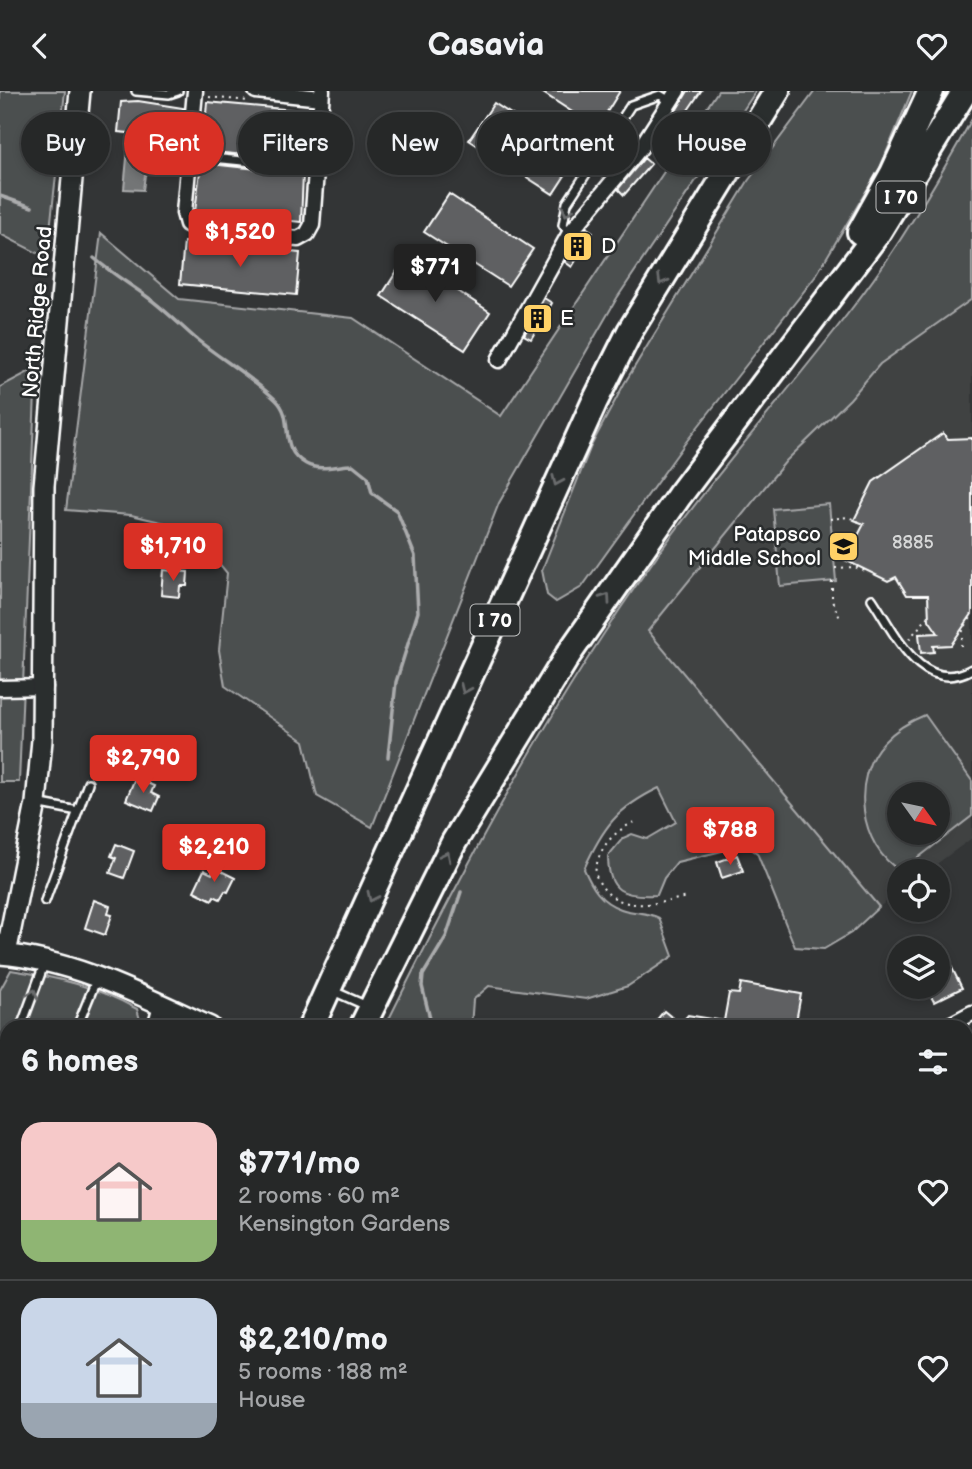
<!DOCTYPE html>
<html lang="en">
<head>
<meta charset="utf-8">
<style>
	:root { --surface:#262828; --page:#2e3030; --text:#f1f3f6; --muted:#a4a6a8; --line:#424445; --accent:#d93025 }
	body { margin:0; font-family:"Balsamiq Sans",sans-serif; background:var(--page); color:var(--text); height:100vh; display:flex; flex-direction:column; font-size:26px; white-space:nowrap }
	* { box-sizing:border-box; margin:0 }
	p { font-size:23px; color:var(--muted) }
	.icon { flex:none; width:38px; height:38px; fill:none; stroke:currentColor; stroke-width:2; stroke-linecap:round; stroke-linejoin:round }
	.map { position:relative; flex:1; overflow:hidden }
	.side { position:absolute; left:0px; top:929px; width:973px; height:450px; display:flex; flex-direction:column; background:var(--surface); border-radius:21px 21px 0 0; box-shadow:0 4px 10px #0003,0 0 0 2px var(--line) }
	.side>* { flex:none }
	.hud { position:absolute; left:21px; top:21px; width:931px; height:63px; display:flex; gap:14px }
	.needle { width:46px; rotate:123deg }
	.tools { position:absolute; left:887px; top:691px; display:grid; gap:14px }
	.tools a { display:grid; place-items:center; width:63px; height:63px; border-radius:50%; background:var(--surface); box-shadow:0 4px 10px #0003,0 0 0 2px var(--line); font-size:35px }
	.price { position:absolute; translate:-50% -60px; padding:0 16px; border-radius:7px; background:var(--accent); color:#fff; font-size:23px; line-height:46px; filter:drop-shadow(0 2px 4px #0008) }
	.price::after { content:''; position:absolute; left:50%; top:42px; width:21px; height:16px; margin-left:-10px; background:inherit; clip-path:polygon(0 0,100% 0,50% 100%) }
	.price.active { background:#222; color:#fff }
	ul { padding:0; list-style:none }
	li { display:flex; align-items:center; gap:21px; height:175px; padding:0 21px }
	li+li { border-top:2px solid var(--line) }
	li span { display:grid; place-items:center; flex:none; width:196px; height:140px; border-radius:21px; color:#555 }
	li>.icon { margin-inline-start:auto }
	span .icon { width:84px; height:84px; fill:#fffc; stroke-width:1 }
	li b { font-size:30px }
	h2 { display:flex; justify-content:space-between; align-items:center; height:84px; padding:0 21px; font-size:30px }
	.chip { padding:0 24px; border-radius:32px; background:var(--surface); box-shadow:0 4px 10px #0003,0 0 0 2px var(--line); font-size:24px; line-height:63px }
	.chip.active { background:var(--accent); color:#fff }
	header { display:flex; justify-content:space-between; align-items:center; height:91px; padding:0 21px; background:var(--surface); font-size:32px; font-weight:700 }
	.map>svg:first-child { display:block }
</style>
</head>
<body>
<header><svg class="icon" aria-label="back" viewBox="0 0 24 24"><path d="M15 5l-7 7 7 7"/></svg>Casavia<svg class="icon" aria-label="heart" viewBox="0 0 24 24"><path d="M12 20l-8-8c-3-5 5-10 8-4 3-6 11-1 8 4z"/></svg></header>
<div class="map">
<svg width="972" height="1378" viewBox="0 0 972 1378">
	<rect width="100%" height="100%" fill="#333536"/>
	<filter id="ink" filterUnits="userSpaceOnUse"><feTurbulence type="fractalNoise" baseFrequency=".0143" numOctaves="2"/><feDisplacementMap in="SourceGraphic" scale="14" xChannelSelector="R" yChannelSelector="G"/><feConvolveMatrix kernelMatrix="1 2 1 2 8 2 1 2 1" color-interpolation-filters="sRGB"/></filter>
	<g filter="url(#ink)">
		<!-- built -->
		<path fill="#404243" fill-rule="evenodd" d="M972,208v539l-45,33h-27l-1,21 -20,15 -231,-276 138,-170 64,-62 30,-35zM900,704h38v38h-38z"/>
		<!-- green -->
		<path fill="#4c4f50" stroke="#a6a7a8" stroke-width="2" fill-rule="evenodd" d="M0,0h65l-18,167 -47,-24z
			M718,0h38l-139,207 -118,205 -127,324 -55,-31 -13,-55 -79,-55 -6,-36 8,-77 -36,-44 -60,-14 -65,-5 35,-277 78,66 174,19 148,98z
			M815,0h97l-32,77 -65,109 -129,165 -104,145 -26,15 -9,-7 -5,-25 49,-124 33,-62 124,-203z
			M972,28v180l-92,65 -30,35 -64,62 -138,170 231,276 -28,26 -27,16 -29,-2 -38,-94 -17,-12 -18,10 -45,11 -13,16 -7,17c-34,2 -49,-3 -49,-39l15,-18 9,-4 15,5 29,-17 -17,-34c-42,20 -56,39 -75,81 8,18 16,33 37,40 13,5 25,2 38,9l14,38 -45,30 -42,13 -97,-13 -16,14 -2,27h-86c79,-160 165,-321 269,-467 61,-86 131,-164 195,-248 47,-60 86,-127 123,-193z
			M36,277l-17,414h-19v-395z
			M829,413l7,77 -56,5 -7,-77z
			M925,624l47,66v35l-71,55c-42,-24 -51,-94 -17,-129 11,-12 26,-21 41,-27zM900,704h38v38h-38z
			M11,879c45,7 86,17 126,39l5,18h-135v288l-7,6v-331z"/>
		<!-- water -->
		<path fill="#737576" stroke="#abacad" stroke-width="2" d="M128,57l19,1 -1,15 6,4 -7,7 -2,15 -19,-1z"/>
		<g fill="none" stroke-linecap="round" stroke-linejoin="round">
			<!-- stream -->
			<path stroke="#abacad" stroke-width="3.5" d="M0,105l32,11
				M94,167c17,15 34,25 52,38 18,13 33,28 49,42 27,22 56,38 81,62 20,19 0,47 30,64 15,8 31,1 47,1l15,12 4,16 25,18 18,45 3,56 -22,70 -8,75
				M432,936l-10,-41 1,-11 23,-38 15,-45"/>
		</g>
		<!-- building -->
		<path fill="#5f6162" stroke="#fff" stroke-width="2" d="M540,0h80l-23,37z
			M688,0h13l-19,28 -8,-5z
			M138,10l45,7 -3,34 -16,-2v6l-15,-2 1,-9 -32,-3 3,-30z
			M207,11l97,9 -4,49 -97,-9z
			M494,12l83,54 -24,37 -84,-54z
			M644,67l7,6 -27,31 -6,-6z
			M201,72l102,11 -2,48 -106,-10z
			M449,103l84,55 -25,37 -84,-54z
			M587,137l6,4 -21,35 -7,-5z
			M184,151l116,11 -4,42 -116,-11z
			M406,166l84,55 -25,38 -84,-54z
			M544,207l8,5 -21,36 -7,-4z
			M943,342l5,6 24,-1v176l-21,31 -18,1 1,6 -13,1 -2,-19 19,-1 -9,-13 -1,-25h-21l-11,-18 -8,4 -43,-21 19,-36 -10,-4 19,-38z
			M163,479l25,2 -1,14h-7l-1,11 -18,-2z
			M135,687l19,8 -3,7 8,4 -6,14 -27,-11z
			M116,753l18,7 -10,27 -14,-5 6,-15 -5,-2z
			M737,764l6,16 -21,7 -5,-16z
			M215,777l20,10 -7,14 -3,-1 -5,8 -6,-3 -2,4 -18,-9 10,-21 8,4z
			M94,809l16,6 -2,8 4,1 -7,20 -20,-7z
			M948,869l14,28 -28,14 -8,-15h12v-22z
			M741,892l60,11 -6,33h-144l13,-16 16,13 8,-9 36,6 5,-28 10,1z"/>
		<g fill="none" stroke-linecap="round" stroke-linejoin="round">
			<defs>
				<path id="lane" d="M136,0l33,3 9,-3
					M190,65l126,12
					M570,142l-7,-8 4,-22 64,-98 29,-10 10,6
					M872,508c23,34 50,98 100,70
					M36,712l42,8
					M45,810l43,-118
					M333,900l34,15
					M21,936l24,-65
					M77,936l20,-49
					M0,994l7,-19
					M0,1185l7,-18"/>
				<path id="street" d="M195,0l-11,122 3,11 10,5 101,10 9,-5 5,-9 10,-134
					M256,0l65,7
					M499,269l71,-127 71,-86 36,-56
					M0,597l45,-1
					M155,936l6,-22
					M946,936l26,-14
					M0,1243l7,-6
					M674,1372l10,6"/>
				<path id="secondary" d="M0,863c75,6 144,43 210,73
					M6,863l30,-151 6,-63 2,-254 36,-395
					M966,973l6,-3
					M735,1378l2,-6"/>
				<path id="highway" d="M860,141l33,-59 38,-82
					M311,936l283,-624 36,-72 147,-240
					M362,936l92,-185 114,-187 111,-159 198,-262 88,-143
					M123,1378l2,-6
					M176,1378l2,-6"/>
			</defs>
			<!-- lane casing -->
			<use href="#lane" stroke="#fff" stroke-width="12"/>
			<!-- street casing -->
			<use href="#street" stroke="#fff" stroke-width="19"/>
			<!-- secondary casing -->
			<use href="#secondary" stroke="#fff" stroke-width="24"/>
			<!-- highway casing -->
			<use href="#highway" stroke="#fff" stroke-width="30"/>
			<!-- path -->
			<path stroke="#fff" stroke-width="2" stroke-dasharray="2 5" stroke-linecap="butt" d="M209,6l39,4
				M830,428l18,-2 16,7
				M835,477l19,-1 15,5
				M832,490v20l9,19
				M909,548l20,-23
				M961,555l2,-16 9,-14
				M634,731c-23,12 -35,25 -39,51 15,42 57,32 92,24"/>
			<!-- lane -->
			<use href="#lane" stroke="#2a2d2e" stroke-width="7"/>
			<!-- street -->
			<use href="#street" stroke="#2a2d2e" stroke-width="14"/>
			<!-- secondary -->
			<use href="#secondary" stroke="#2a2d2e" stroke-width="19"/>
			<!-- highway -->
			<use href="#highway" stroke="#2a2d2e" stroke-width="24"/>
		</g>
		<!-- one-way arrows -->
		<defs><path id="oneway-chevron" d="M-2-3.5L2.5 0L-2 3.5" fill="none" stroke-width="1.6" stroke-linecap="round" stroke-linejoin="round" transform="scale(1.75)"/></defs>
		<g stroke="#6a6c6d">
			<use href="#oneway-chevron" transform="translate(567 120) rotate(106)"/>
			<use href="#oneway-chevron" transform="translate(662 189) rotate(121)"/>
			<use href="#oneway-chevron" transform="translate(557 390) rotate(114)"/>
			<use href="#oneway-chevron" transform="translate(606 507) rotate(-55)"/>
			<use href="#oneway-chevron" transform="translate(465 598) rotate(114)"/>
			<use href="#oneway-chevron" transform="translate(446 765) rotate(-63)"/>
			<use href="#oneway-chevron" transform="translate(372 806) rotate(115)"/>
			<use href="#oneway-chevron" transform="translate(33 903) rotate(-70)"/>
		</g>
	</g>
	<!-- icons -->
	<defs>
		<symbol id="building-square" viewBox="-11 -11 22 22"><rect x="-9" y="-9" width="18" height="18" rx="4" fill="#ffd166" stroke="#2a2d2e"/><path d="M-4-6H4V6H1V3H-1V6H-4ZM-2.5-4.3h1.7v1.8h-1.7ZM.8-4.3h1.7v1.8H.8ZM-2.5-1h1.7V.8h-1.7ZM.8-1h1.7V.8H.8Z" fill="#111"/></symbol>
		<symbol id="school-square" viewBox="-11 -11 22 22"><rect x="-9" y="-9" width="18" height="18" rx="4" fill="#ffd166" stroke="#2a2d2e"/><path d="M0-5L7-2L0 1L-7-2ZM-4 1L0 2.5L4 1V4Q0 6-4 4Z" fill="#111"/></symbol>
	</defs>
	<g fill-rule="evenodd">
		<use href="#building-square" x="560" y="138" width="35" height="35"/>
		<use href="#building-square" x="520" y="210" width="35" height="35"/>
		<use href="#school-square" x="826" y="438" width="35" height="35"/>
	</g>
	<g text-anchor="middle" stroke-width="5" stroke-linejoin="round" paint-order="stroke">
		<!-- number labels -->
		<g font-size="18" fill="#d7d8d8">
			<text x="913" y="457">8885</text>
		</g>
		<!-- shield labels -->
		<g fill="#2a2d2e" stroke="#bfc0c0" stroke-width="2">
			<rect x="876.5" y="90.5" width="49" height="31" rx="5"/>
			<rect x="470.5" y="513.5" width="49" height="31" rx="5"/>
		</g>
		<g font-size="19" font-weight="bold" fill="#fff">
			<text x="901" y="113">I 70</text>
			<text x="495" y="536">I 70</text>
		</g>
		<!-- poi labels -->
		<g font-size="21" fill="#fff" stroke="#2a2d2e" text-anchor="start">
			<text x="601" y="162">D</text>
			<text x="560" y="234">E</text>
			<text x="821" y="450" text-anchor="end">Patapsco<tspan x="821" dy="24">Middle School</tspan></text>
		</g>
		<!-- street labels -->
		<g font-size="21" fill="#fff" stroke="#2a2d2e">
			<text transform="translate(37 221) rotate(-85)" y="7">North Ridge Road</text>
		</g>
	</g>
</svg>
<div class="tools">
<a><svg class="needle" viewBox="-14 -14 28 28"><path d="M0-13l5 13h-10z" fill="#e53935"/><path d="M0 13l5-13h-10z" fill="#a4a6a8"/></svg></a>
<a><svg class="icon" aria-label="locate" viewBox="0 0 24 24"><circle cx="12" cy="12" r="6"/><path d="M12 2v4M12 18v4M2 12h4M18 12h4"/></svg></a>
<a><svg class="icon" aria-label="layers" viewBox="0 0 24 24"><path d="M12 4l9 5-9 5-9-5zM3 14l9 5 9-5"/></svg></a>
</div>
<b class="price" style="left:240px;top:178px">$1,520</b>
<b class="price active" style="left:435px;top:213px">$771</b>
<b class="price" style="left:173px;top:492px">$1,710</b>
<b class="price" style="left:143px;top:704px">$2,790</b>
<b class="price" style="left:730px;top:776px">$788</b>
<b class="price" style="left:214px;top:793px">$2,210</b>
<div class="hud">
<a class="chip">Buy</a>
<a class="chip active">Rent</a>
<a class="chip">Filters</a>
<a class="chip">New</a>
<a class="chip">Apartment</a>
<a class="chip">House</a>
</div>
<section class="side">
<h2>6 homes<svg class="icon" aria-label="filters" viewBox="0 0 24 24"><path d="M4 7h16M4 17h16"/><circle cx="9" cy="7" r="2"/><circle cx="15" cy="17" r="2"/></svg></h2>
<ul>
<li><span style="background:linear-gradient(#f6c9c9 70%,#8fb573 0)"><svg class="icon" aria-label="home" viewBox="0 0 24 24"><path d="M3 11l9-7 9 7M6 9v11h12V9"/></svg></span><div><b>$771/mo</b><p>2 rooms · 60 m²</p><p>Kensington Gardens</p></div><svg class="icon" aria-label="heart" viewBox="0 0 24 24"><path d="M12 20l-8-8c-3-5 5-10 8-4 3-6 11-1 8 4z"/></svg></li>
<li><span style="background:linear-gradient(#c9d6e8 75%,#9aa5b1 0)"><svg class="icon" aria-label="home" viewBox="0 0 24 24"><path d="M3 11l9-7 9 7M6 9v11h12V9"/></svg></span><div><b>$2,210/mo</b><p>5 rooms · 188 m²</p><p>House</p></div><svg class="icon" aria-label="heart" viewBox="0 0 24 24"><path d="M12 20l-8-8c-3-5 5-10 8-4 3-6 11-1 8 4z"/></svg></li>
</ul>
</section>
</div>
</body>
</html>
